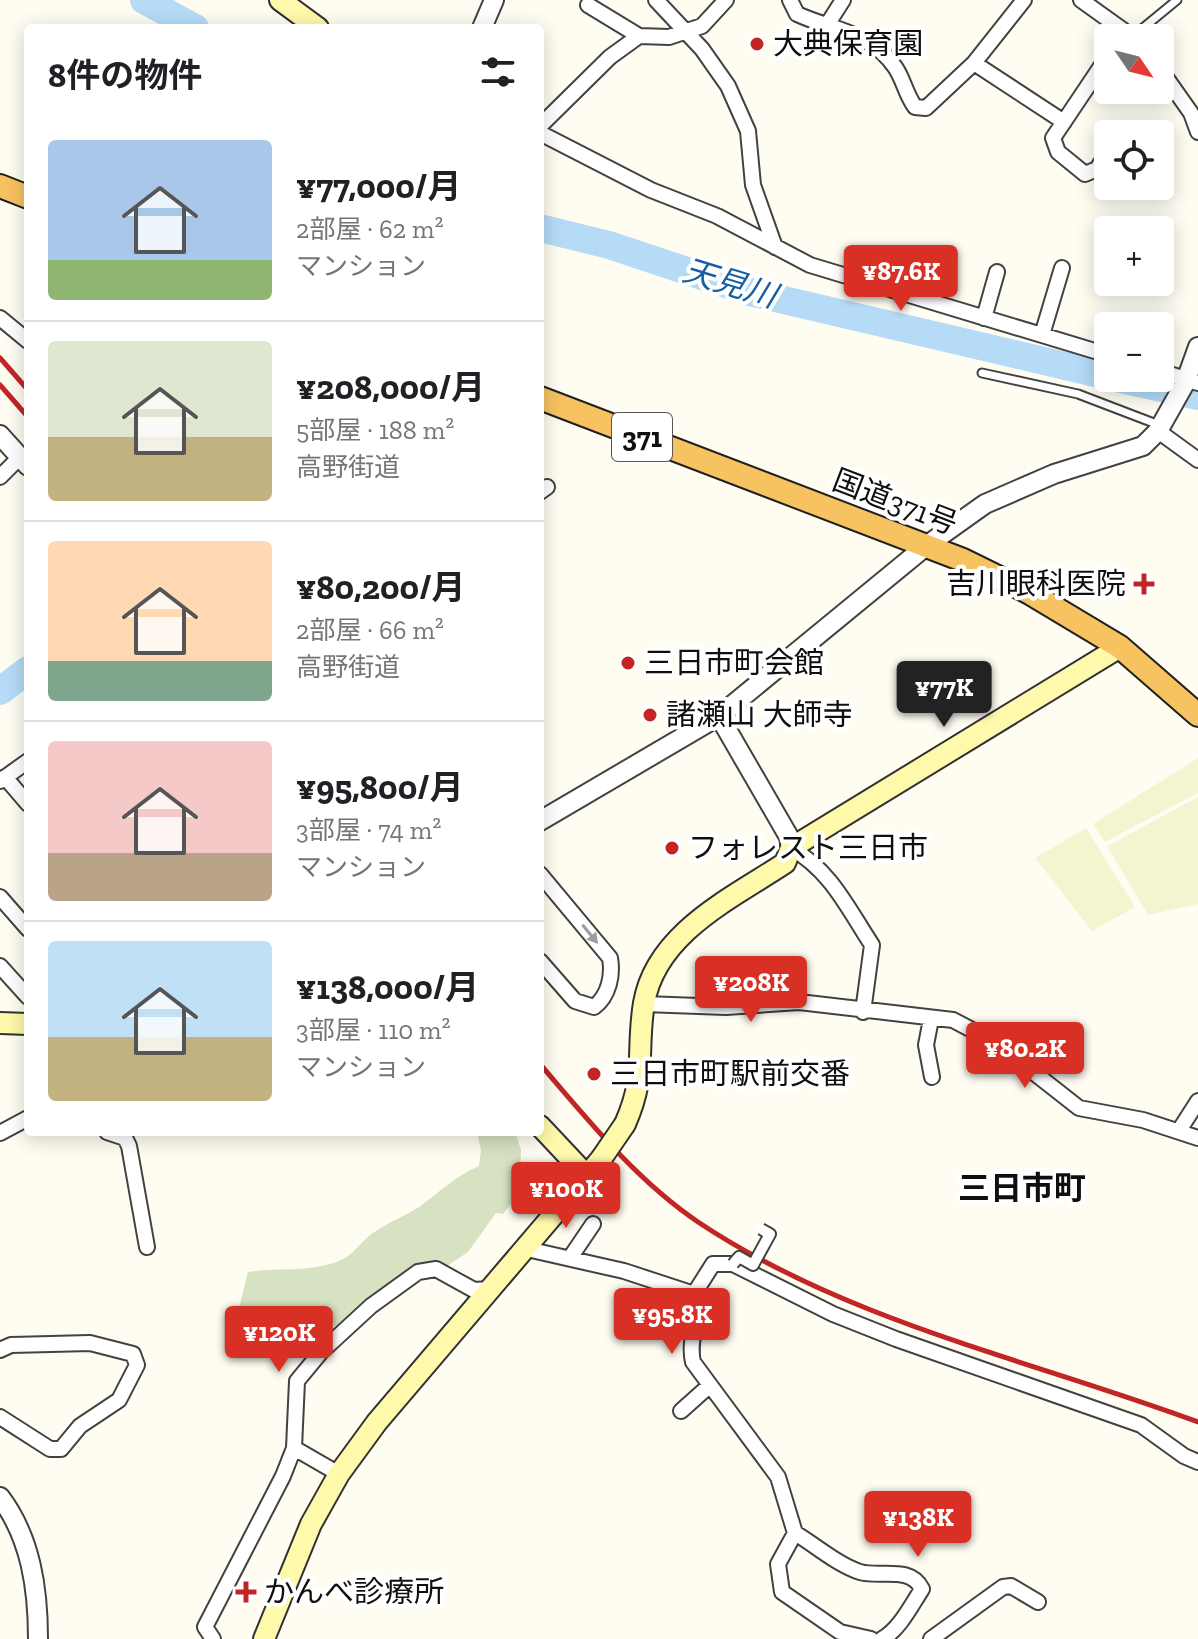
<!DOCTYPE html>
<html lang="ja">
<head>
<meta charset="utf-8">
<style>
	:root { --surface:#fff; --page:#f6f6f6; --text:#202124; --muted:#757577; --line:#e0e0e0; --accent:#d93025 }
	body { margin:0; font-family:"Zilla Slab","Noto Sans JP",serif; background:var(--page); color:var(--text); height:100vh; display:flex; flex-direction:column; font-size:30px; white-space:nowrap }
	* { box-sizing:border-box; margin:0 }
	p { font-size:26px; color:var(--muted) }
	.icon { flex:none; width:44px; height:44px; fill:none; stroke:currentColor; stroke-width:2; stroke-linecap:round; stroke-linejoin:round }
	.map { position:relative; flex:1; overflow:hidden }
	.drawer { position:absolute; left:24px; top:24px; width:520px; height:1112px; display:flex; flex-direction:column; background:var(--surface); border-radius:8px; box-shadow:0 4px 20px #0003 }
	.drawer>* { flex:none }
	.needle { width:52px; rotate:125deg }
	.buttons { position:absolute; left:1094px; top:24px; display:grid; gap:16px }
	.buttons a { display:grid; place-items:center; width:80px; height:80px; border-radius:8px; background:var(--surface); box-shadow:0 4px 20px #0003; font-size:40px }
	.price { position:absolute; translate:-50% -68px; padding:0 18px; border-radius:8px; background:var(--accent); color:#fff; font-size:26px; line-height:52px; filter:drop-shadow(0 2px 4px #0008) }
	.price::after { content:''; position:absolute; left:50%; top:48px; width:24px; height:18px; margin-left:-12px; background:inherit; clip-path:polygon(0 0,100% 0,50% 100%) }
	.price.on { background:#222; color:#fff }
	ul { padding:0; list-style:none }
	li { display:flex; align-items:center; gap:24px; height:200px; padding:0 24px }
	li+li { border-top:2px solid var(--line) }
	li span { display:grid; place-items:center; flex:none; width:224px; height:160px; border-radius:8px; color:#555 }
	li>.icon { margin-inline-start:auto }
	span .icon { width:96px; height:96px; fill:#fffc; stroke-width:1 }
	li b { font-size:34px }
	h2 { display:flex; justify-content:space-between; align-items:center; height:96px; padding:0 24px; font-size:34px }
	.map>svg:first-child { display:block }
</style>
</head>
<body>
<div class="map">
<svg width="1198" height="1639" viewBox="0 0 1198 1639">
	<rect width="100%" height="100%" fill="#fffdf1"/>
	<!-- farmland -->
	<path fill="#f5f4d1" d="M1198,758v35l-93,49 -12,-18z
		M1198,797v107l-50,11 -41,-69z
		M1086,828l49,79 -43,24 -57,-73z"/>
	<!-- cemetery -->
	<path fill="#d6e2c1" d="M477,1132h38l6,18 -1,31 30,2 -15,28 -19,-14 -13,17 -7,-1 -28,39 -24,16 -29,2 -74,57 -103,-15 10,-40c30,-5 61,1 91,-11 17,-7 22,-21 37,-30 13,-9 29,-15 43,-24 21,-15 36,-31 60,-41l2,-15z"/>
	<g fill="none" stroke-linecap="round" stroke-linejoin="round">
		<!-- river -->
		<path stroke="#b5dbf7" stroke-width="28" d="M144,0l51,28
			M540,228l69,17 141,47 358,84
			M1116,378l82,18
			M0,691l28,-21"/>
		<defs>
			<path id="service" d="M1132,37l45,-37
				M982,373l96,21 81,31"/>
			<path id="minor" d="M656,0l46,49 26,37 20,45 5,54 22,62
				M790,0l7,14c37,17 73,17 98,53 9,13 10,26 20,40l11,1 48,-45 50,-63
				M1081,0l53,38
				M588,5l51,31 30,1 33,-11 24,-26
				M827,25l16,-25
				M1108,56l-55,82 5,14 27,22 12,-5 11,-17
				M974,63l90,59
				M1160,69l31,44 7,19
				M540,126l70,-69 29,-21
				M540,133l111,57 66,26 93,49 298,90
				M1121,134l2,-4
				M0,318l28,23
				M984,318l13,-46
				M1042,335l20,-67
				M1160,371l38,12
				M1158,431l40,29
				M0,477l21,-21
				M540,492l7,-5
				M5,777l23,27
				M0,781l28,-20
				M791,848c40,23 56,59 81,97l-9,67
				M540,874l70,84c3,17 -1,38 -16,49l-19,-6 -35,-40
				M0,897l28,32
				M0,966l28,31
				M644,1004l82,3 73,-5 154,18 42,22 84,66 64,12 55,18
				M931,1019l-5,26 6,32
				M1180,1129l18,-28
				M107,1132l18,6 4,8 18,101
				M0,1133l28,-15
				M527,1249l97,22 70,23c9,18 -7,44 -1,68l85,115 17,56c20,12 43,32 65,39 20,6 50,-7 62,17 -11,17 -23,41 -40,50
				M570,1258l23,-34
				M694,1294l19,-30h20l100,50 63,25 245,86 43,31 14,6
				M0,1350l11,-5 79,-2 43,11 4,11 -18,35 -39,26 -19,23h-11l-50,-32
				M681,1411l28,-25
				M294,1448l45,26
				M795,1533l-17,31 4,28 58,40 31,7
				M213,1639l-8,-12 78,-151 11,-28 3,-67 24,-29 50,-46 47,-34 18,-3 38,21 16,-1
				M931,1639l72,-52 8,-1 27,16"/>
			<path id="tertiary" d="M482,28l12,-28
				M0,435l28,31
				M719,716l70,121 2,11
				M540,821l179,-105 207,-170 59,-42 69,-30 89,-28 15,-15 27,-48 13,-36
				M0,1497c31,41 38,92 38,142"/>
			<path id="secondary" d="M280,0l38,28
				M0,1023l28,1
				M625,1124c22,-49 11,-73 19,-121 12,-70 88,-105 141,-140l6,-15 329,-201
				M540,1126l46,49
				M264,1639l47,-115 28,-50 38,-52 224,-263"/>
			<path id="trunk" d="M0,186l28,11
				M540,398l423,162 67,33 90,54 78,68"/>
		</defs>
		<!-- service casing -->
		<use href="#service" stroke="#424242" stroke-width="11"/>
		<!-- minor casing -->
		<use href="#minor" stroke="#424242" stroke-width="18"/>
		<!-- tertiary casing -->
		<use href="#tertiary" stroke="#424242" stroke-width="22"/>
		<!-- secondary casing -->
		<use href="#secondary" stroke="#313131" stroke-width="24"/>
		<!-- trunk casing -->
		<use href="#trunk" stroke="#202020" stroke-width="26"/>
		<!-- service -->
		<use href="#service" stroke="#fff" stroke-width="7"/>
		<!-- minor -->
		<use href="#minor" stroke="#fff" stroke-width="14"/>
		<!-- tertiary -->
		<use href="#tertiary" stroke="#fff" stroke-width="18"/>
		<!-- secondary -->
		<use href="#secondary" stroke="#fff9ac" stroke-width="20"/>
		<!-- trunk -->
		<use href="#trunk" stroke="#f7c260" stroke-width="22"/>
		<!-- rail -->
		<path stroke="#c12526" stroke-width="5" d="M0,358l28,32
			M0,385l28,32
			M540,1064c48,56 97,117 158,158 150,100 333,138 500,200"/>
		<defs>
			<path id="pedestrian-bridge" d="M733,1264l6,-7 14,8 17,-31 -9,-5"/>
			<path id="secondary-bridge" d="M601,1159l24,-35"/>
		</defs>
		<!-- pedestrian-bridge casing -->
		<use href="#pedestrian-bridge" stroke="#424242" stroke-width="14" stroke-linecap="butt"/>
		<!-- secondary-bridge casing -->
		<use href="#secondary-bridge" stroke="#313131" stroke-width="24" stroke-linecap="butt"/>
		<!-- pedestrian-bridge -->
		<use href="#pedestrian-bridge" stroke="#fff" stroke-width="10"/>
		<!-- secondary-bridge -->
		<use href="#secondary-bridge" stroke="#fff9ac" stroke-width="20"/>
	</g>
	<!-- one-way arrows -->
	<defs><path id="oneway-solid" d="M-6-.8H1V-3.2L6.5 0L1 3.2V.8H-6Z" transform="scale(2)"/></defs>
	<use fill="#9f9f9f" href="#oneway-solid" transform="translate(590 934) rotate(51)"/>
	<!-- markers -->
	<g fill="#c12526" stroke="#fff" stroke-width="3">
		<circle cx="757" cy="44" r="8"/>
		<path d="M1140 572h8v8h8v8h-8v8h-8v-8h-8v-8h8z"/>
		<circle cx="628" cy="663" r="8"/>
		<circle cx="650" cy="715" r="8"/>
		<circle cx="672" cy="848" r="8"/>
		<circle cx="594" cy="1074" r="8"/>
		<path d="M242 1580h8v8h8v8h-8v8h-8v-8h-8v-8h8z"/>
	</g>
	<g text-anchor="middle" stroke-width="8" stroke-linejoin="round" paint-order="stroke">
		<!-- shield labels -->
		<rect fill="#fff" stroke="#575757" stroke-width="2" x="612" y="413" width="60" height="48" rx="6"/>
		<g font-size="28" font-weight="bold" fill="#0f0f0f">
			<text x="642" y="447">371</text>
		</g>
		<!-- poi labels -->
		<g font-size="30" fill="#0f0f0f" stroke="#fff" text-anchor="start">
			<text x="773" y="54">大典保育園</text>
			<text x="1126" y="594" text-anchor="end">吉川眼科医院</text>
			<text x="644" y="673">三日市町会館</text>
			<text x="666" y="725">諸瀬山 大師寺</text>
			<text x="688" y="858">フォレスト三日市</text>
			<text x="610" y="1084">三日市町駅前交番</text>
			<text x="264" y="1602">かんべ診療所</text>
		</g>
		<!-- street labels -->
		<g font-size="30" fill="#0f0f0f" stroke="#fff">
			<text transform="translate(895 502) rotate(21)" y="10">国道371号</text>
		</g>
		<!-- water labels -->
		<g font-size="32" font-style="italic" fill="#165fa3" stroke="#fff">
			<text transform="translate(730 283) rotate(17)" y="11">天見川</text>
		</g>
		<!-- neighbourhood labels -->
		<g font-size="32" font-weight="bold" fill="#0f0f0f" stroke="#fff">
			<text x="1022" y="1199">三日市町</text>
		</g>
	</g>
</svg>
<div class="buttons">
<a><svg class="needle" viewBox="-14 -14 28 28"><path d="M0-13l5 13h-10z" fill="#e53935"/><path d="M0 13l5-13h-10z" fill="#757577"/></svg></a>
<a><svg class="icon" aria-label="locate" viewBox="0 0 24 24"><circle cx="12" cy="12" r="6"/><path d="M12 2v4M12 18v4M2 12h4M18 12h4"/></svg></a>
<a>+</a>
<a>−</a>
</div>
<b class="price" style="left:901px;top:313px">¥87.6K</b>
<b class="price on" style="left:944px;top:729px">¥77K</b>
<b class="price" style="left:751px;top:1024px">¥208K</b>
<b class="price" style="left:1025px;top:1090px">¥80.2K</b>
<b class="price" style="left:566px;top:1230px">¥100K</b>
<b class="price" style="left:672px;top:1356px">¥95.8K</b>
<b class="price" style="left:279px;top:1374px">¥120K</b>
<b class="price" style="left:918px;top:1559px">¥138K</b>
<section class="drawer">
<h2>8件の物件<svg class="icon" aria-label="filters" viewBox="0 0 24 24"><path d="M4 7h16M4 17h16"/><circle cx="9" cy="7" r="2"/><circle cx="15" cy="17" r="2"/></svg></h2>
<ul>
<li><span style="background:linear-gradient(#a9c7e8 75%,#8fb573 0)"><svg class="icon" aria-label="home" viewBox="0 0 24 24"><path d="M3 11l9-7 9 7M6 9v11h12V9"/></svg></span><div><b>¥77,000/月</b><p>2部屋 · 62 m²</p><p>マンション</p></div></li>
<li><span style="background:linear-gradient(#dfe7d0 60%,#c2b280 0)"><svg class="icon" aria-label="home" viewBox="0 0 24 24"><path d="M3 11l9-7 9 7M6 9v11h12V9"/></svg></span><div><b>¥208,000/月</b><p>5部屋 · 188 m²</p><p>高野街道</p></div></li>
<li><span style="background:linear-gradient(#ffd9b3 75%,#7fa58c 0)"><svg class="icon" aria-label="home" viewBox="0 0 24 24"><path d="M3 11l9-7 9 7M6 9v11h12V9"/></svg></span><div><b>¥80,200/月</b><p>2部屋 · 66 m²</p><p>高野街道</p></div></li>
<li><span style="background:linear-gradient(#f6c9c9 70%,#b9a48a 0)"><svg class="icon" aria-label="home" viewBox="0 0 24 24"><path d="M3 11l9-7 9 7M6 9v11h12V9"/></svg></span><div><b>¥95,800/月</b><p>3部屋 · 74 m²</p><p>マンション</p></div></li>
<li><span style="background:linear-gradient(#bfe0f5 60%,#c2b280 0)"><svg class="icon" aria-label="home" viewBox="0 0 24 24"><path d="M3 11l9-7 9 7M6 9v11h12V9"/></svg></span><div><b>¥138,000/月</b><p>3部屋 · 110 m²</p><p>マンション</p></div></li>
</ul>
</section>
</div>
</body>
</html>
